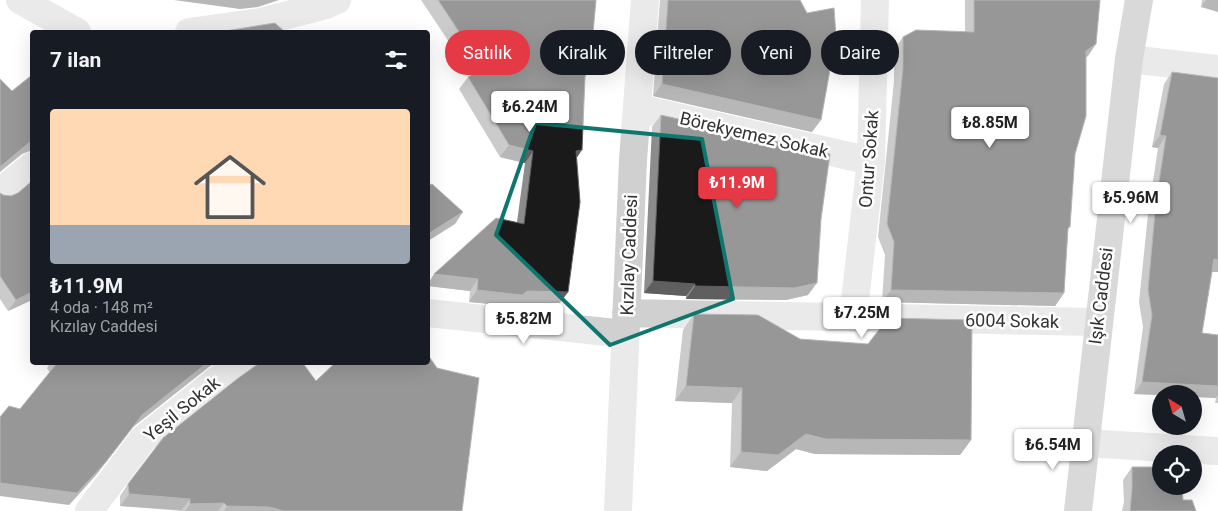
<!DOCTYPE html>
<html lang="tr">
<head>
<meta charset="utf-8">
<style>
	:root { --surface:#171b24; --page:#20242c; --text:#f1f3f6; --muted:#9ea1a6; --line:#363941; --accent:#e63946 }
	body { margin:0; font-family:Roboto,sans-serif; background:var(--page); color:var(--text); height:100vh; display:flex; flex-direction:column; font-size:19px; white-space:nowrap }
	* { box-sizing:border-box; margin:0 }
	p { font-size:16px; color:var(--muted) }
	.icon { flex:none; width:28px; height:28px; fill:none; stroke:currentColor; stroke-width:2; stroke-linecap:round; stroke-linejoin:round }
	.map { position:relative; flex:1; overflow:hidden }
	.details { position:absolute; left:30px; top:30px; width:400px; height:335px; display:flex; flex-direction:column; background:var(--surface); border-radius:5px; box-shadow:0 5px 20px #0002 }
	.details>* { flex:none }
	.hud { position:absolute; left:445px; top:30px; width:475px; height:45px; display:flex; gap:10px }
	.needle { width:32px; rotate:323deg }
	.tools { position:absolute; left:1152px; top:385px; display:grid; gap:10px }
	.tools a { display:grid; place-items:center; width:50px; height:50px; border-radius:50%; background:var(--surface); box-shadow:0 5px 20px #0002; font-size:25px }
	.price { position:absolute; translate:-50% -42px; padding:0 11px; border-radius:5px; background:#fff; color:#222; font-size:16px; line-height:32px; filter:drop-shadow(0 1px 2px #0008) }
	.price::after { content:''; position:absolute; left:50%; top:30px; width:15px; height:11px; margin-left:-8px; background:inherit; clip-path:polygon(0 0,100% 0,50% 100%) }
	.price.on { background:var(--accent); color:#fff }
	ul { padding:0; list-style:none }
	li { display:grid; align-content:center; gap:10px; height:265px; padding:0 20px }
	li+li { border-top:1px solid var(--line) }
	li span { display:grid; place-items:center; height:155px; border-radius:5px; color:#555 }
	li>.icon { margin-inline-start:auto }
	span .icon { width:90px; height:90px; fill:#fffc; stroke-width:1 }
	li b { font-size:21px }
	h2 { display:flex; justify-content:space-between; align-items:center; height:60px; padding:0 20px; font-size:21px }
	.tag { padding:0 18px; border-radius:22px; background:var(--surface); box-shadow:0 5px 20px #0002; font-size:18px; line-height:45px }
	.tag.on { background:var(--accent); color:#fff }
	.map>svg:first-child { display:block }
</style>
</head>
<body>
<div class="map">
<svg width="1218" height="511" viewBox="0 0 1218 511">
	<rect width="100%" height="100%" fill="#fff"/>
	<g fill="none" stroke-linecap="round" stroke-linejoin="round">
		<!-- minor -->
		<path stroke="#d0d0d0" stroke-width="28" d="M20,0l57,32
			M189,32l72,-10 65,-17 11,-5
			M1129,59l89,10
			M637,108l234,53
			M0,192l32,-26
			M428,313l197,21
			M626,313l472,9
			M853,318l18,-157 4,-161
			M1084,443l134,8
			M89,511l54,-72 77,-61 26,-16
			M618,511l15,-351 12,-160"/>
		<!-- major -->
		<path stroke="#ababab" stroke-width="28" d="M1078,511l51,-452 10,-59"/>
	</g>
	<!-- wall -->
	<path fill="#8c8c8c" d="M421,0h175l-11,77 -9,81 -8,134 -9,12 -40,-1 -5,3 -45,-4 1,-11 -42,-5v-2l89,-62 8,-59 -25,-6 -41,-68 9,-12 3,-2z
		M660,0h140l12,132 -159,-36z
		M965,0h135l-4,44 -10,13 -11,97 -7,77 -4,62 -9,13 -173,-4 3,-47 -7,-18 16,-156v-31l9,-13 62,-5z
		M1202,0h16l-17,7z
		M1172,72l40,200 -10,61 16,2v68h-3l1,-5 -55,-4v1l-27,-1 9,-67 -4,-25 9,-88 10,-66 -6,-1 12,-63z
		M661,115l147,180 -22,5 -100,-1v-3l-42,-3 8,-166z
		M32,181v119l-24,11 -8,-12v-106l3,2 8,1 7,-3z
		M694,314l277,126 -11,15 -145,-1 -19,-5 -29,22 -37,-4 2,-64 -57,-2 8,-71z
		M51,362h165l-6,4 -77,61 -37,48 -27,30 -49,-96 30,-36 -3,-5z
		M316,381l146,130h-280l-62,-5v-10l8,-12z
		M1132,467l51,33 13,11h-74l2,-9 -1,-22z"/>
	<!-- shaded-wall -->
	<path fill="#5f5f5f" d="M174,0h105l-21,7 -18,2z
		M1206,0h12v12l-17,-5z
		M1096,44l-8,12 -10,8 8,-13z
		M662,84l159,36 -9,12 -159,-36z
		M1160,135l6,1 -8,12 -6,-1z
		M32,141v10h-2l-8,3 -22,18v-5l30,-25z
		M509,145l24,6 -8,12 -25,-6z
		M582,150l-8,12 2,-11z
		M463,212l-8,12 -27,17v-7z
		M1214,259l4,1v12h-12z
		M434,274l44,5 -8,12 -42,-5v-2z
		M653,281l42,3 -9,12 -42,-3z
		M817,283l-9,12 -22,5 -100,-1 9,-13z
		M477,290l50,1 41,1 -9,12 -40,-1 -5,3 -45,-4z
		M891,290l173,3 -9,13 -173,-4z
		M32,292v8l-24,11 8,-11z
		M208,362h8l-6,4 -77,61 -37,48 -27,30 -69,-9v-13l142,-68z
		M1142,382l76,4v9l-2,3 -22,-1v-3h-33v1l-27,-1z
		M686,386l56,2 -10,15 -57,-2z
		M806,434l165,6 -11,15 -145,-1 -19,-5 -29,22 -37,-4 11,-15z
		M129,494l61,5 -8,11 -62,-4z
		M224,503l-6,8h-33l5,-7z
		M227,506l42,1 15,4h-60z"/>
	<!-- building -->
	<path fill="#1a1a1a" stroke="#5f5f5f" d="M438,0h158l-3,33 2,3 -10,41 -3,73 -6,1 4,51 -12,90 -41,-1 -5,4 -45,-5 1,-11 -44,-5 62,-56 28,6 9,-73 -24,-6 -41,-68 15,-9z
		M668,0h132l7,13 27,-5 2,28 -15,84 -159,-36z
		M974,0h126l-4,44 -10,7v65l-11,38 -5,73 -2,1 -4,65 -173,-3 3,-48 -7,-18 16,-156v-31l13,-7 58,2z
		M275,23l10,9h-62l2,-1z
		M1172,72l46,6v182l-4,-1 -12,74 16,2v51l-76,-4 10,-67 -4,-25 8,-89 10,-65 -6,-1z
		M32,75v66l-2,1 -30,25v-88l12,12z
		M661,115l169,39 -9,65 -4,64 -23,5 -99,-2v-2l-42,-3z
		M32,181v111l-16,8 -16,-24v-83l3,2 8,1 7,-3z
		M432,184l31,28 -35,22v-48z
		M694,314l64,1 42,24 68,5 20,-26 84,2 -1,120 -145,-1 -20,-5 -28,21 -37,-3 1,-64 -56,-2z
		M428,355l9,13 42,10 -17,133h-178l-15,-4 -42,-1 -3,-3 -34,1v-5l-61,-5 -1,-10 35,-46 74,-59 24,-17h41l14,19 20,-19h92z
		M58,362h150l-66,53 -37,48 -28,30 -77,-10v-66l9,-11 11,3z
		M1132,467h29v19h21l1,14h9l4,11h-66l2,-22z"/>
	<!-- marked area -->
	<path d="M0 0H1218V511H0ZM535,123l167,16 31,160 -123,46 -114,-110z" fill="#fff" fill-opacity=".55" fill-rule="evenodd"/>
	<path fill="none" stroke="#0f766e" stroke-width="4" stroke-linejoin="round" d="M535,123l167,16 31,160 -123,46 -114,-110z"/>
	<g text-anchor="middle" stroke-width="5" stroke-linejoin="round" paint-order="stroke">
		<!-- street labels -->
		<g font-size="18" fill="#333" stroke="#fff">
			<text transform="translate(754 135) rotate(13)" y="6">Börekyemez Sokak</text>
			<text transform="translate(869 159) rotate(-86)" y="6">Ontur Sokak</text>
			<text transform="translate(629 255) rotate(-88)" y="6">Kızılay Caddesi</text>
			<text transform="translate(1101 296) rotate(-83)" y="6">Işık Caddesi</text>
			<text transform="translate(1012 321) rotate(1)" y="6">6004 Sokak</text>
			<text transform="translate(182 409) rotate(-39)" y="6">Yeşil Sokak</text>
		</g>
	</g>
</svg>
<div class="tools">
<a><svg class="needle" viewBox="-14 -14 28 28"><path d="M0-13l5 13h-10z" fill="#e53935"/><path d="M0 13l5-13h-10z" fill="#9ea1a6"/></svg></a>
<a><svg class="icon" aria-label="locate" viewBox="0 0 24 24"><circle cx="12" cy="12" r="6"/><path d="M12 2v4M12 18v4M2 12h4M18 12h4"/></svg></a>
</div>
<b class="price" style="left:530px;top:133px">₺6.24M</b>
<b class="price" style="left:990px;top:149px">₺8.85M</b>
<b class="price on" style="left:737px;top:209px">₺11.9M</b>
<b class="price" style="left:1131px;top:224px">₺5.96M</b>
<b class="price" style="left:862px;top:339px">₺7.25M</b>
<b class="price" style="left:524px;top:345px">₺5.82M</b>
<b class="price" style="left:1053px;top:471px">₺6.54M</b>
<div class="hud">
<a class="tag on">Satılık</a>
<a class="tag">Kiralık</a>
<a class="tag">Filtreler</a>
<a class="tag">Yeni</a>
<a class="tag">Daire</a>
</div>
<section class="details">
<h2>7 ilan<svg class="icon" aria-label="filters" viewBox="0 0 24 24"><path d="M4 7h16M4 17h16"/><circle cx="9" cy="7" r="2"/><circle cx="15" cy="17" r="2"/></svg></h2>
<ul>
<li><span style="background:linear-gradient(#ffd9b3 75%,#9aa5b1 0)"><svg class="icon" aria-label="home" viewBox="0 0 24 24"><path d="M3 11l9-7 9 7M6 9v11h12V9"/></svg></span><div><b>₺11.9M</b><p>4 oda · 148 m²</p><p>Kızılay Caddesi</p></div></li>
</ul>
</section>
</div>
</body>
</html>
